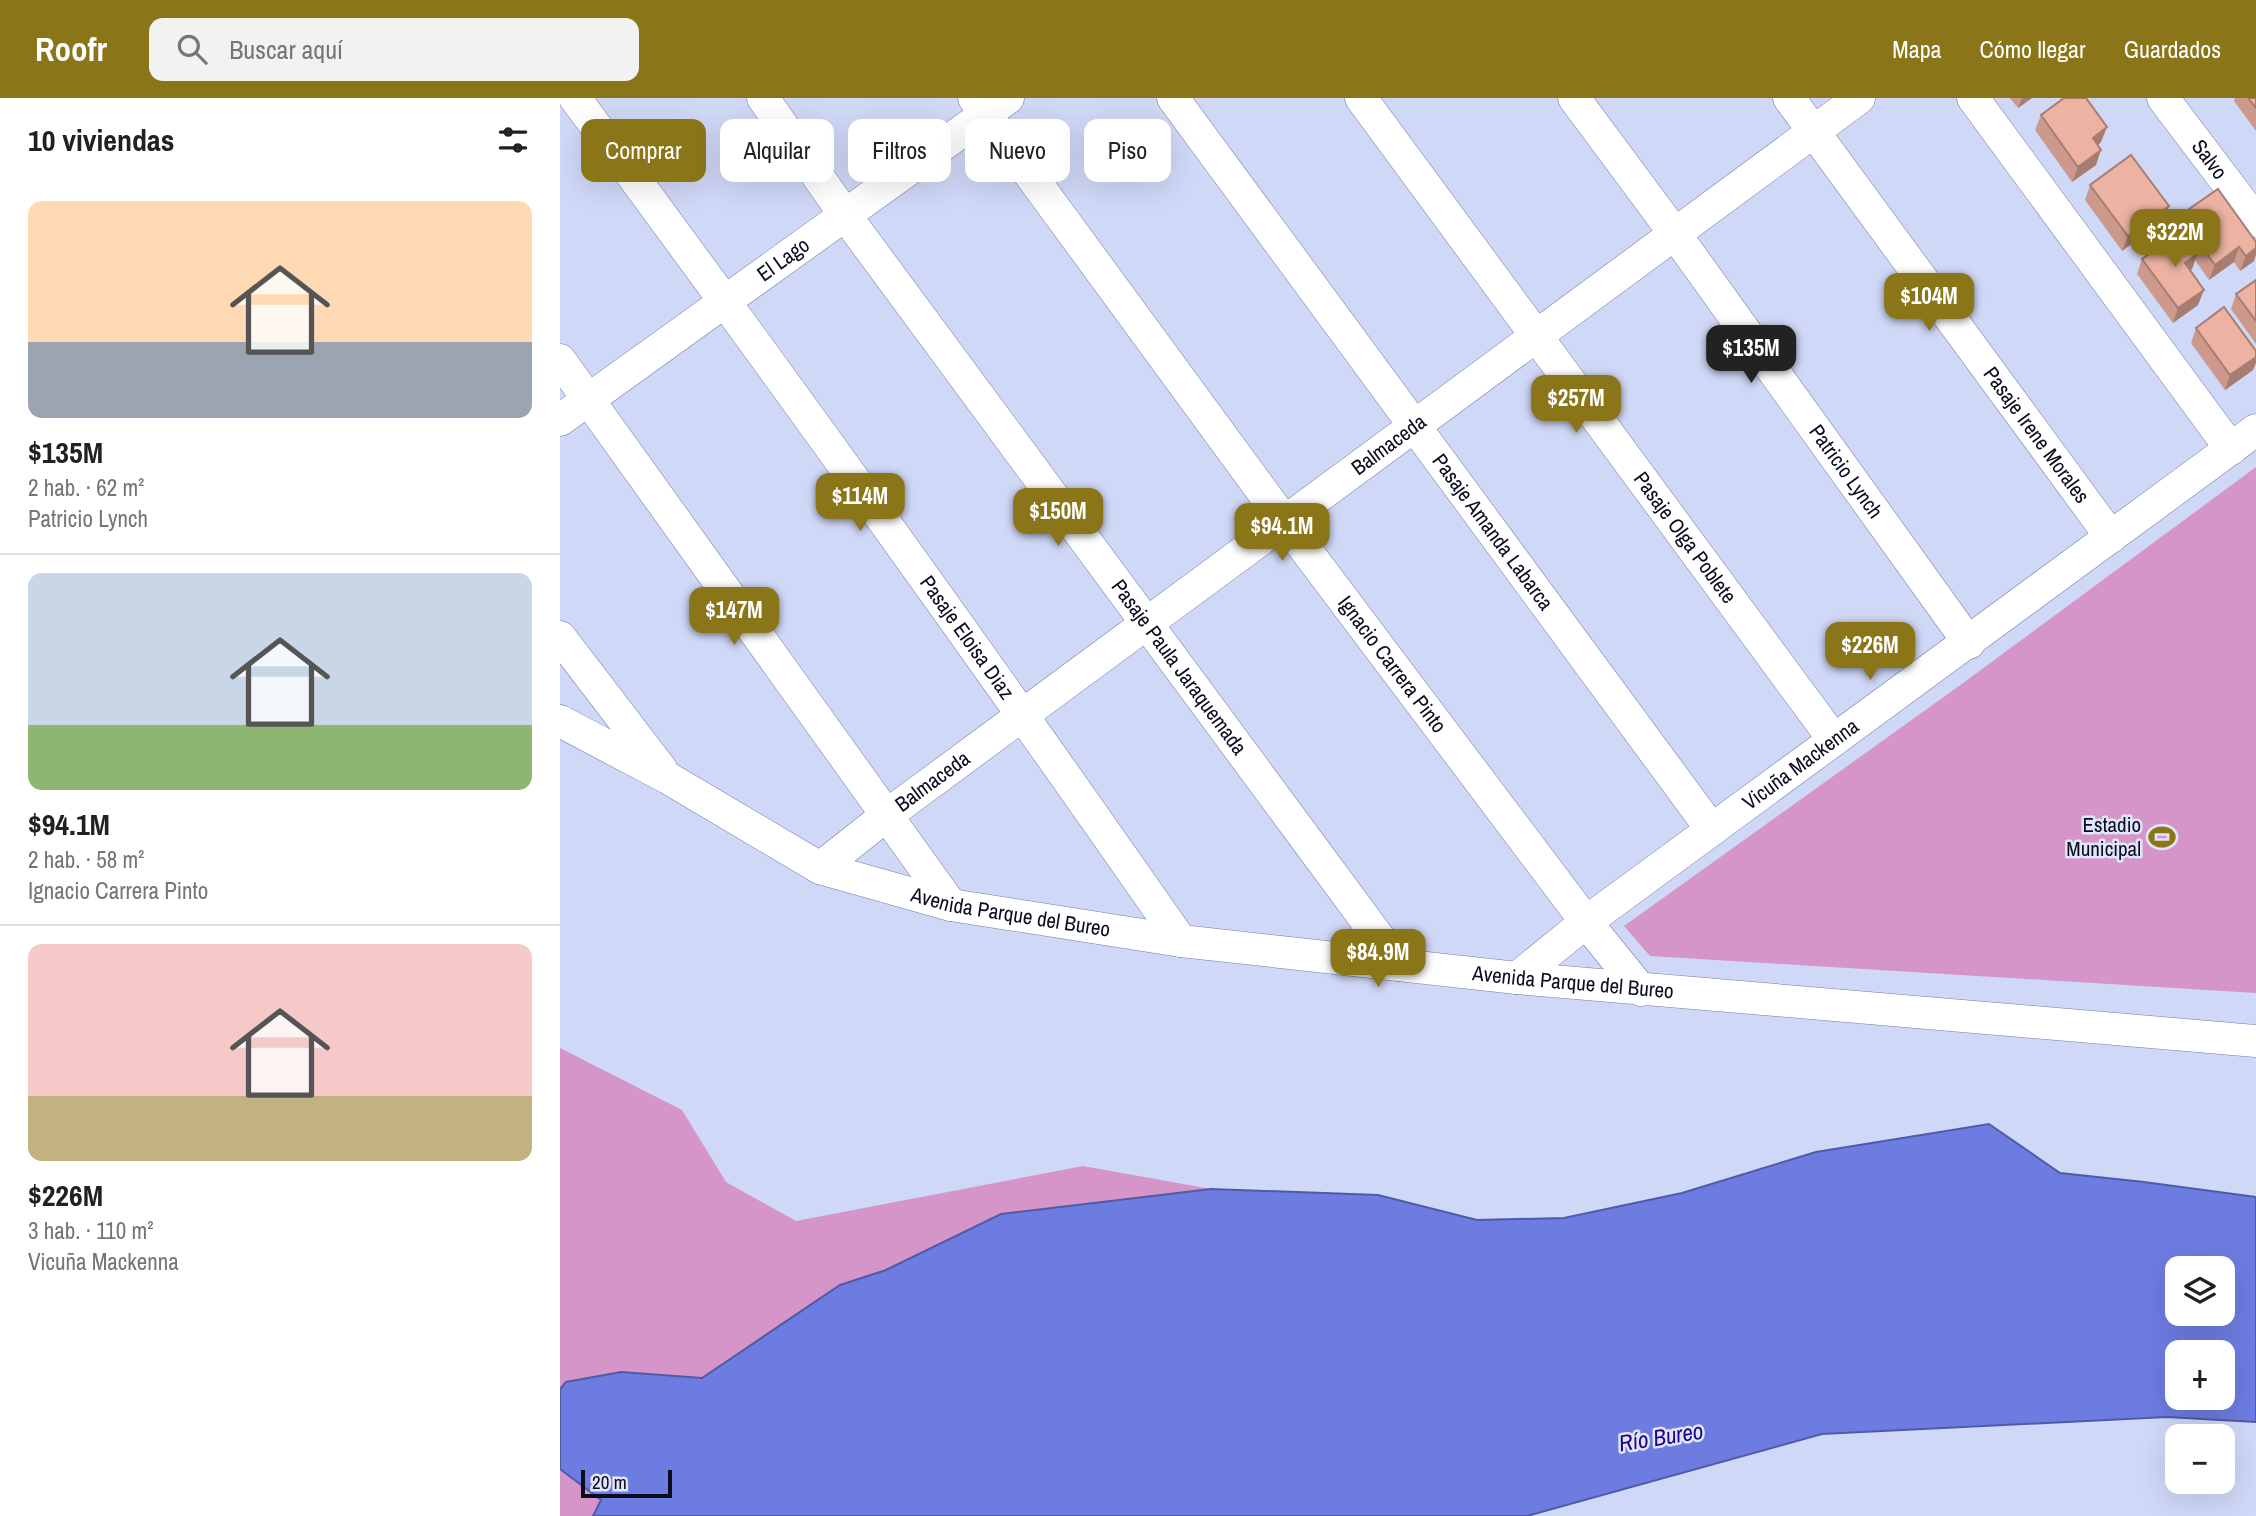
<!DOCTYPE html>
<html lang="es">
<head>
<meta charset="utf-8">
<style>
	:root { --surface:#fff; --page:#f2f2f2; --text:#202124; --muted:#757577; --line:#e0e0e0; --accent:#8b7519 }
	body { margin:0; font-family:"Archivo Narrow",sans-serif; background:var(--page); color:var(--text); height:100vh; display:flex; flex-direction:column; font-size:26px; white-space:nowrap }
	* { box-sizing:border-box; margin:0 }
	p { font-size:23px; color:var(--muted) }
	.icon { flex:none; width:38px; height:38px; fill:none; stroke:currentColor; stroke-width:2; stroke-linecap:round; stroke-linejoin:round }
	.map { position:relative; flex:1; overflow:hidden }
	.panel { display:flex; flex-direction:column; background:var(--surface); width:560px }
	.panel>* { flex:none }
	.top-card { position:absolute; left:21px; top:21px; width:665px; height:63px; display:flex; gap:14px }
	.tools { position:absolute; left:1605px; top:1158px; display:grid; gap:14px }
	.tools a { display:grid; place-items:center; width:70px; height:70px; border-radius:14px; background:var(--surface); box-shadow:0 7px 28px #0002; font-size:35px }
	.scale { position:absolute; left:21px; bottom:18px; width:91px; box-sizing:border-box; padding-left:7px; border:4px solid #0a0d1f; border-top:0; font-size:19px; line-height:24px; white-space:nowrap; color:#0a0d1f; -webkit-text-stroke:5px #e0e5fa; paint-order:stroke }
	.price { position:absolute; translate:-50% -60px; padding:0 16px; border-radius:14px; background:var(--accent); color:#fff; font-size:23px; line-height:46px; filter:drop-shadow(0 2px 4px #0008) }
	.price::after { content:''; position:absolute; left:50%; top:42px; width:21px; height:16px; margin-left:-10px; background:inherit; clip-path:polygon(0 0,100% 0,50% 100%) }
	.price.current { background:#222; color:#fff }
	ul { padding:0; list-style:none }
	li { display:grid; align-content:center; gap:14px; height:371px; padding:0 28px }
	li+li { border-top:2px solid var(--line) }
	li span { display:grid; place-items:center; height:217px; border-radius:14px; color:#555 }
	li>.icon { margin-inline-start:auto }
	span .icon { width:126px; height:126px; fill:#fffc; stroke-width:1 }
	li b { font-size:30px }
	h2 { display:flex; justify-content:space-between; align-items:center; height:84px; padding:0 28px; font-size:30px }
	.chip { padding:0 24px; border-radius:14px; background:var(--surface); box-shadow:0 7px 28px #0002; font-size:24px; line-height:63px }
	.chip.current { background:var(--accent); color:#fff }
	header { display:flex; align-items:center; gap:42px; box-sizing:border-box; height:98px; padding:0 35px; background:var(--accent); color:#fff }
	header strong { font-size:33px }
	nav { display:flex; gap:38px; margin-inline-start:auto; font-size:24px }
	.search { width:490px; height:63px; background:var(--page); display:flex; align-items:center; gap:18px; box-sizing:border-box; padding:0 24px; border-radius:14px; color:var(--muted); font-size:26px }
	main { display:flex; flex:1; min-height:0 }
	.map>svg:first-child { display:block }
</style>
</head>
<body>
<header>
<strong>Roofr</strong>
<div class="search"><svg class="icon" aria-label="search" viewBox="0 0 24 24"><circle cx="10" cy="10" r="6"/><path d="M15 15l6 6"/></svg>Buscar aquí</div>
<nav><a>Mapa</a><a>Cómo llegar</a><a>Guardados</a></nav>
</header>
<main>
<section class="panel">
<h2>10 viviendas<svg class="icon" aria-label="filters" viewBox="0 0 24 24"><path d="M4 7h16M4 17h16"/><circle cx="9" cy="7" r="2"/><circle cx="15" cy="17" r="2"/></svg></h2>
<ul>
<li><span style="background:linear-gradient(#ffd9b3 65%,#9aa5b1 0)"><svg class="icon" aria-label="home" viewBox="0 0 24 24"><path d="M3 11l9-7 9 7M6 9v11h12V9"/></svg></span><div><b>$135M</b><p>2 hab. · 62 m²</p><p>Patricio Lynch</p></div></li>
<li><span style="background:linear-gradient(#c9d6e8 70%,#8fb573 0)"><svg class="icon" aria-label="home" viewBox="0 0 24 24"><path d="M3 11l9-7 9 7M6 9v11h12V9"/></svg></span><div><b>$94.1M</b><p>2 hab. · 58 m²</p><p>Ignacio Carrera Pinto</p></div></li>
<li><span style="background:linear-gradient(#f6c9c9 70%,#c2b280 0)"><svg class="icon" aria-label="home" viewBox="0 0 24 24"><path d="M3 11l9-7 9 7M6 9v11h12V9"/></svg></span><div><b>$226M</b><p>3 hab. · 110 m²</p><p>Vicuña Mackenna</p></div></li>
</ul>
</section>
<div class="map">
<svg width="1696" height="1418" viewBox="0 0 1696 1418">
	<rect width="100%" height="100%" fill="#d0d8f7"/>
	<!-- green -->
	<path fill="#d695c8" d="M1696,369v526l-606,-37 -26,-30 335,-240z
		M0,950l122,62 44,72 70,39 287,-55 128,23 -210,25 -115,56 -46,15 -138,94 -81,-7 -61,16z
		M0,1371l42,31 -9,16h-33z"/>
	<!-- water -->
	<path fill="#6d7ce1" stroke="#4f5ba7" stroke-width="2" fill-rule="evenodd" d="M1429,1026l71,49 84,9 112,15v225l-89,-5 -345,17 -295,82h-934l8,-16 -41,-31v-80l6,-7 55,-10 81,6 138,-93 46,-15 115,-56 210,-25 167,6 99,25 87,-2 118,-25 134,-41zM1617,1171h45v45h-45zM1617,1255h45v45h-45z"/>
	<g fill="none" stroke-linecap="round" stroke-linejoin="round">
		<defs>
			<g id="minor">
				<path id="s1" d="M15,0c206,278 408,559 606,843"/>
				<path id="s2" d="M203,0l82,117 554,750"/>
				<path id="s3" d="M414,0l310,423 302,401 55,68"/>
				<path id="s4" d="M613,0l539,732"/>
				<path id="s5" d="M801,0l473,642"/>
				<path id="s6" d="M1014,0l101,136 294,409"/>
				<path id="s7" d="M1229,0l322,439"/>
				<path d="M1413,0l258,351"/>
				<path id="s8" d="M1603,0l93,123"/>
				<path d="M0,262l391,545"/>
				<path id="s9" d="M0,322l448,-322"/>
				<path d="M0,539l101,132"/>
				<path id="s10" d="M0,623l108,57 152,90 131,37 230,36 336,37 739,63"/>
				<path id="s11" d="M260,770l67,-53 972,-717"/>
				<path id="s12" d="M957,880l69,-56 670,-492"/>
			</g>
		</defs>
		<!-- minor casing -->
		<use href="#minor" stroke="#727cab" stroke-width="33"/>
		<!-- minor -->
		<use href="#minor" stroke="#fff" stroke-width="32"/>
	</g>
	<!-- wall -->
	<path fill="#cd998c" d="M1450,0h22l-14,10z
		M1675,0h21v33l-22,-30z
		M1481,17l60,27 -3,3 -2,20 -24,17 -37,-52z
		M1530,87l79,21 -6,15 -41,30 -37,-51z
		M1658,91l36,72 -14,10 -6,-9 -25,18 -14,-20 -3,9 -2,1 8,35 -25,18 -36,-49 5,-15 34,-25 -2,-3 5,-15z
		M1696,182v64l-25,-35 5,-15z
		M1636,230l57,42 -28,20 -34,-47z"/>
	<!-- shaded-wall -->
	<path fill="#a77d72" d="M1462,0h10l-14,10z
		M1547,29l-6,15 -14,11 6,-15z
		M1541,52l-5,15 -24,17 6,-15z
		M1609,108l-6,15 -41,30 6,-15z
		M1679,149l-5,15 -25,18 6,-15z
		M1696,150v7l-2,6 -14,10 6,-15z
		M1637,156l-5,15 -13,9 6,-15z
		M1644,192l-6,15 -25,18 5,-15z
		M1696,259v6l-3,7 -28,20 5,-15z"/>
	<!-- building -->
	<path fill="#eeb2a3" stroke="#a77d72" stroke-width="2" d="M1504,0h22l21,29 -14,11 8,12 -23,17 -37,-52z
		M1688,0h8v10z
		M1571,57l38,51 -41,30 -38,-51z
		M1658,91l38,53v6l-10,8 -7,-9 -24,18 -36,-49z
		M1621,133l16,23 -12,9 19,27 -26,18 -36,-49z
		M1696,182v41l-20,-27z
		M1664,209l32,44v6l-26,18 -34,-47z"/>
	<!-- icons -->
	<defs>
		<symbol id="stadium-bare" viewBox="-9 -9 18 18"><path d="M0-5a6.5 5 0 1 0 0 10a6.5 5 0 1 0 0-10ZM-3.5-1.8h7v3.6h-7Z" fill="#8b7519" stroke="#e0e5fa" stroke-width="2.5" paint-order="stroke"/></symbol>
	</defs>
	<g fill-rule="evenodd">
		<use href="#stadium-bare" x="1583" y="720" width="38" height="38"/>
	</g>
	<g text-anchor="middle" stroke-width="5" stroke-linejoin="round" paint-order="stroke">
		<!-- street labels -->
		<g font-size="21" fill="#0a0d1f" stroke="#e0e5fa">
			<text dy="7" stroke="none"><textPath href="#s8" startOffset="77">Salvo</textPath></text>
			<text dy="7" stroke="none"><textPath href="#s9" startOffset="275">El Lago</textPath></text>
			<text dy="7" stroke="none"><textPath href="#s7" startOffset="418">Pasaje Irene Morales</textPath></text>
			<text dy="7" stroke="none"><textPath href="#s11" startOffset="709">Balmaceda</textPath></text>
			<text dy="7" stroke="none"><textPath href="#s6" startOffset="462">Patricio Lynch</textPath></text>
			<text dy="7" stroke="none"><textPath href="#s4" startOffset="539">Pasaje Amanda Labarca</textPath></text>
			<text dy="7" stroke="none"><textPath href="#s5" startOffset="546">Pasaje Olga Poblete</textPath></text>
			<text dy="7" stroke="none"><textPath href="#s1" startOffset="667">Pasaje Eloisa Diaz</textPath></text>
			<text dy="7" stroke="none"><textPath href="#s3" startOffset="704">Ignacio Carrera Pinto</textPath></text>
			<text dy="7" stroke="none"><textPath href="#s2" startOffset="705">Pasaje Paula Jaraquemada</textPath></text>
			<text dy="7" stroke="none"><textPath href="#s12" startOffset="355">Vicuña Mackenna</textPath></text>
			<text dy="7" stroke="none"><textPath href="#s11" startOffset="142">Balmaceda</textPath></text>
			<text dy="7" stroke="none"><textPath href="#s10" startOffset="495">Avenida Parque del Bureo</textPath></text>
			<text dy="7" stroke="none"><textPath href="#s10" startOffset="1062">Avenida Parque del Bureo</textPath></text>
		</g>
		<!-- poi labels -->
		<g font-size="21" fill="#0a0d1f" stroke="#e0e5fa" text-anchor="end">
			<text x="1581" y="734">Estadio<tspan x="1581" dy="24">Municipal</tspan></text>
		</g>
		<!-- water labels -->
		<g font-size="23" font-style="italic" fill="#1e0484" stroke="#e0e5fa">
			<text transform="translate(1101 1339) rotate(-9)" y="8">Río Bureo</text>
		</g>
	</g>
</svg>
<div class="tools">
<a><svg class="icon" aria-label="layers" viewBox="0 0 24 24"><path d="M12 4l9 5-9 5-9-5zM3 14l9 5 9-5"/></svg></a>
<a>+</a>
<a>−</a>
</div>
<div class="scale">20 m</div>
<b class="price" style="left:1615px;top:171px">$322M</b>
<b class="price" style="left:1369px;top:235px">$104M</b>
<b class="price current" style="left:1191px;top:287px">$135M</b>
<b class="price" style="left:1016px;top:337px">$257M</b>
<b class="price" style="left:300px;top:435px">$114M</b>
<b class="price" style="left:498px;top:450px">$150M</b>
<b class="price" style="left:722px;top:465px">$94.1M</b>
<b class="price" style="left:174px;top:549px">$147M</b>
<b class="price" style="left:1310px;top:584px">$226M</b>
<b class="price" style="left:818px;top:891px">$84.9M</b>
<div class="top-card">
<a class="chip current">Comprar</a>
<a class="chip">Alquilar</a>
<a class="chip">Filtros</a>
<a class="chip">Nuevo</a>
<a class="chip">Piso</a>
</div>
</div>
</main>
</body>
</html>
